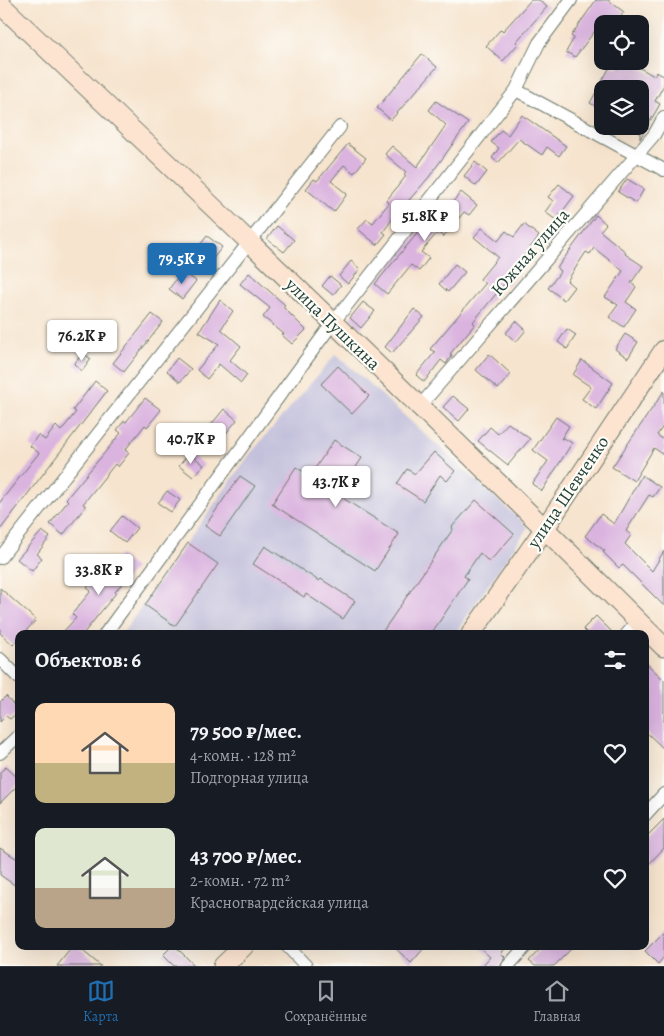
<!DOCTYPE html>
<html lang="ru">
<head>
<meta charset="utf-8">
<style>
	:root { --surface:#171b24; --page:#20242c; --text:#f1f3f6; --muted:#9ea1a6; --line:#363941; --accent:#1f6fb2 }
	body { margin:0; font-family:Alegreya,serif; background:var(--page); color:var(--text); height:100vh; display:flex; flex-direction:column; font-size:19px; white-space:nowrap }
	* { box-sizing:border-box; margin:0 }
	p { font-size:16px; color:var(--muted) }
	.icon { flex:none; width:28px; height:28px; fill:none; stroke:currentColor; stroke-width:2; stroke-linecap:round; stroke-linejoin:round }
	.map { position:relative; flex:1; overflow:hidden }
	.drawer { position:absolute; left:15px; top:630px; width:634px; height:320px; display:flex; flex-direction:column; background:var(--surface); border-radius:10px; box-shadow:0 5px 20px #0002 }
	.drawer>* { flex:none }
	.fabs { position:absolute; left:594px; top:15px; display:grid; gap:10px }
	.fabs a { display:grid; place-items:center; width:55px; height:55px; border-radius:10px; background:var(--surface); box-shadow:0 5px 20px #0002; font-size:25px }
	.price { position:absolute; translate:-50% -42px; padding:0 11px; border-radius:5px; background:#fff; color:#222; font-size:16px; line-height:32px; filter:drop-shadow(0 1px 2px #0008) }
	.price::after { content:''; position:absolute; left:50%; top:30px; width:15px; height:11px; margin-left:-8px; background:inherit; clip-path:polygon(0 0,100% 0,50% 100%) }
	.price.active { background:var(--accent); color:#fff }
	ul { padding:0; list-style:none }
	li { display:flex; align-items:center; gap:15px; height:125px; padding:0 20px }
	li span { display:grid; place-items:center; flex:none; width:140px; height:100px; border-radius:10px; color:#555 }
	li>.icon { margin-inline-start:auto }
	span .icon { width:60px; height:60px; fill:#fffc; stroke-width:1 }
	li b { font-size:21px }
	h2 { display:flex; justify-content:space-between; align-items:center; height:60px; padding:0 20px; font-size:21px }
	.tabs { display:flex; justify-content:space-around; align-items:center; height:70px; border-top:1px solid var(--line); background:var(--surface); font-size:14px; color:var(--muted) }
	.tabs a { display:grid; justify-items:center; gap:2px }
	.tabs .active { color:var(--accent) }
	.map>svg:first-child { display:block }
</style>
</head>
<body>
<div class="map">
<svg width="664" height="966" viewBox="0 0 664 966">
	<rect width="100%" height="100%" fill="#fdfcf7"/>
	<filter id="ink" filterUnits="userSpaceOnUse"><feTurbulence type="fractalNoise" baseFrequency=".02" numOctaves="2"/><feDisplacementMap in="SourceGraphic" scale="10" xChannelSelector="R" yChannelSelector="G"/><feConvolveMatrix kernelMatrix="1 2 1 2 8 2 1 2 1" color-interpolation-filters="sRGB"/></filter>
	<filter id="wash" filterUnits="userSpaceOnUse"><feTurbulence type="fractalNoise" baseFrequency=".0096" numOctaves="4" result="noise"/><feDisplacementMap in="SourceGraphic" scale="20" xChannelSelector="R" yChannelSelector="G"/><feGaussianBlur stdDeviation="1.12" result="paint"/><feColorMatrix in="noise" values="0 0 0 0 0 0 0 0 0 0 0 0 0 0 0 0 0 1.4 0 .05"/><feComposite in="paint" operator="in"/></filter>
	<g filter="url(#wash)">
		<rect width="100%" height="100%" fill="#f6e4ce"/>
		<!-- industrial -->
		<path fill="#c3c0db" d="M336,354l192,173 -73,107h-333l128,-180z"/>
		<g id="blocks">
			<!-- building -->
			<path fill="#dab3df" d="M531,0h8l8,7 -31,35 2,2 -15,17 -17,-15 15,-17 2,2z
				M596,0h12l16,12 -9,12h-5l-6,-5 -29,38 -9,-5 8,-14 -3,-2z
				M422,54l15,13 -46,53 -14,-12z
				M622,61h13l-2,3 21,12 2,-4 8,4v9l-9,16 5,3 -20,35v-50h-38v21l-12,-7 21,-38 7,4z
				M436,101l32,22 -39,54 -38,44 -8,11 3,2 -9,11 -19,-16 9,-10 6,4 16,-20 -3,-2 20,-25 -2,-2 2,-2 -21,-18 7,-8 25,21 29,-42 -17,-15z
				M522,115l44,31 -7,10 -12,-9 -5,8 -23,-16 -21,24 -6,-5 7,-10 -8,-6 10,-12 7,5z
				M348,144l18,14 -12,15 -10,-8 -13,16 16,13 -13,18 -28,-23 8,-10 3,2z
				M475,162l12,10 -11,14 -12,-10z
				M627,179l17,10 -8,14 -18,-11z
				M559,184l15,12 -18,24 -11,-8 8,-11 -5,-4z
				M461,192l16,13 -8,10 -5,-3 -21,25 -5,-5 -17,20 8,6 -10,13 -8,-6 -24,29 -12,-10 61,-73 5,5z
				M596,215l10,9 -6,7 26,21 -1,2 18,12 -12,17 5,4 -10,15 10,7 -12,18 -15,-10 9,-12 -13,-8 18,-26 -29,-23 -4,6 -4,-2 -19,29 7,6 -10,13 -16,-12 13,-17 -4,-3z
				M524,224l15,12 -25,33 4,3 -10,13 -3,-2 -32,39 2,2 -25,30 2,1 -6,9 -5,-4 -17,22 -8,-7 19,-23 -5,-3 55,-65 -5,-5 18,-22 -24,-20 8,-9 16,13 8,-10 8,6z
				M277,226l17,14 -10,12 -17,-13z
				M207,236l15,11 -10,13 -15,-11z
				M177,247l12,9 -6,8 -12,-9z
				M351,261l9,8 -12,15 -9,-8z
				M455,264l10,8 -17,20 -9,-8z
				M182,271l14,10 -14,18 -13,-10z
				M249,273l36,32 -2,2 23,23 -14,14 -10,-9 2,-1 -21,-17 7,-9 -30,-24z
				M330,276l11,9 -8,10 -11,-9z
				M220,300l13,11 -12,18 20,17 -11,14 17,15 -6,8 -22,-19 -12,15 -10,-9 22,-26 -20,-12z
				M363,302l12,9 -14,17 -11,-10z
				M414,309l10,8 -32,36 -7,-6z
				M152,314l11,8 -39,50 -11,-9z
				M516,321l10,9 -10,12 -10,-9z
				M567,329l9,6 -9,14 -9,-7z
				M625,334l13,8 -10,16 -13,-9z
				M83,353l8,6 -9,12 -8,-7z
				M489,354l22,20 -13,15 -22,-19z
				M177,358l14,11 -11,13 -13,-11z
				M582,360l31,23 -17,26 -14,-10 9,-12 -18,-12z
				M338,366l31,30 -17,18 -31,-30z
				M95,381l12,10 -107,139v-28l39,-49 -9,-7 8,-11 7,5 11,-14 5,5 15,-19 -3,-2z
				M664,391v34l-7,10 7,5v15l-10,-7 -20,33 -22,-14z
				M453,396l16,13 -10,12 -16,-14z
				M145,398l16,12 -14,17 -2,-2 -20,25 4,3 -11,14 -3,-3 -32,40 3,2 -23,29 -13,-11 18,-23 -2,-2 55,-66 -4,-3 7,-9 2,1z
				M224,409l13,11 -14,17 -13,-11z
				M556,417l13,9 -8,13 3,-1 8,5 -30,48 -10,-7 16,-23 -15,-11z
				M508,423l22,16 -22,26 -30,-24 12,-14 8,7z
				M334,440l28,18 -24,37 61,39 -24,37 -103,-67 24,-37 14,9z
				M434,452l21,19 -8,10 -7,-6 -17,26 -26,-17 10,-15 8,5z
				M189,453l15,12 -11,12 -14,-11z
				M642,475l18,12 -7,10 -4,-2 -23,36 5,4 -6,9 27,27 12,-20v55l-41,-41 -4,3 -16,-16 2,-1 -20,-15 16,-22 13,10z
				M240,476l15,10 -35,50 -15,-10z
				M167,491l13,9 -9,12 -13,-9z
				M476,500l38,34 -25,28 -9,-9 -16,23 4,3 -37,55h-50l72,-105 -1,-2z
				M122,516l15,12 -12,15 -15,-12z
				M42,531l8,6 -13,17 5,4 -10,13 -15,-12z
				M188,543l30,21 -43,62 -30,-21z
				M265,546l54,35 2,-2 34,22 -12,18 -37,-25 -2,3 -51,-33z
				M120,555l15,13 -20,24 1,1 -33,41h-22l15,-16 -4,-4 19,-23 -4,-3 10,-13 4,3z
				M0,588l36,32 -13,14h-4v4l-6,7 -13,-12z
				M596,616l18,18h-26l-5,-5z
				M645,662l19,18v69l-19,-18z
				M6,696l13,15 -9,8 -4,-3 -6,6v-20z
				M6,767l13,12v5l-19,19v-31z
				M664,819v29l-19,20v-30z
				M0,848l19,12v28l-19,-13z
				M664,932v25l-6,7 -13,-13z
				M73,946h4l24,20h-44z
				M172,946h3l20,20h-21l-11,-11z
				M393,946h33l-15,17z
				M478,946h30l-7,7 4,4 -5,9h-18l8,-9z
				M543,946h31l-20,20h-19l-6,-5z"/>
		</g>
	</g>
	<g filter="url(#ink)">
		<use href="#blocks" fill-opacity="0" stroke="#6a776a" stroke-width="1"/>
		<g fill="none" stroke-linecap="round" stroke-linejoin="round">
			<defs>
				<path id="street" d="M516,90l148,80
					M419,407l235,-272 10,-18
					M0,558l340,-431
					M105,634l227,-310 184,-234 23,-47 32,-43
					M627,634l11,-13
					M0,659l19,19
					M0,753l19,-18
					M645,815l19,-21
					M287,946l19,20
					M508,966l18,-20"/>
				<path id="secondary" d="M0,4c223,212 446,425 664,643
					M471,634l74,-106 119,-178
					M223,966l21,-20"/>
			</defs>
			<!-- street casing -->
			<use href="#street" stroke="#6a776a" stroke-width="14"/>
			<!-- secondary casing -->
			<use href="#secondary" stroke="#6a776a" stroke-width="21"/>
			<!-- street -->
			<use href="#street" stroke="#fff" stroke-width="12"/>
			<!-- secondary -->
			<use href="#secondary" stroke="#fde4d1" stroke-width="19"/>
		</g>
	</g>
	<g text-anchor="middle" stroke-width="4.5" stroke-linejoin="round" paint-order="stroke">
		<!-- street labels -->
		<g font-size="18" fill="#1f3d34" stroke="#fdfcf7">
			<text transform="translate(530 252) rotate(-49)" y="6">Южная улица</text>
			<text transform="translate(333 324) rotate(44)" y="6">улица Пушкина</text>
			<text transform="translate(568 492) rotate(-56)" y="6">улица Шевченко</text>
		</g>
	</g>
</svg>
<div class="fabs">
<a><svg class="icon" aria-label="locate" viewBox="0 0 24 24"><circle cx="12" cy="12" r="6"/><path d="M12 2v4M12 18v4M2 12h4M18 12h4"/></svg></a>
<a><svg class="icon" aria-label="layers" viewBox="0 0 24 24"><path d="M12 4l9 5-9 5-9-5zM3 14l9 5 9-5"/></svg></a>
</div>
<b class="price" style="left:425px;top:242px">51.8K ₽</b>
<b class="price active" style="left:182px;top:285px">79.5K ₽</b>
<b class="price" style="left:82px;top:362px">76.2K ₽</b>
<b class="price" style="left:191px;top:465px">40.7K ₽</b>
<b class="price" style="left:336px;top:508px">43.7K ₽</b>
<b class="price" style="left:99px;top:596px">33.8K ₽</b>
<section class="drawer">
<h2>Объектов: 6<svg class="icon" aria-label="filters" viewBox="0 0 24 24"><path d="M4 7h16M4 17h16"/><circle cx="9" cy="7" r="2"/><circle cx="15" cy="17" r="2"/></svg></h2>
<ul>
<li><span style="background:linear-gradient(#ffd9b3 60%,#c2b280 0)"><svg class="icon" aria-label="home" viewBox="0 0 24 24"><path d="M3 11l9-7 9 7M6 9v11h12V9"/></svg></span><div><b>79 500 ₽/мес.</b><p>4-комн. · 128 m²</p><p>Подгорная улица</p></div><svg class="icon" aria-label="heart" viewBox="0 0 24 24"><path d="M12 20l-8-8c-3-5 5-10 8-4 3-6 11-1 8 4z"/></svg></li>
<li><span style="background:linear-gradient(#dfe7d0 60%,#b9a48a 0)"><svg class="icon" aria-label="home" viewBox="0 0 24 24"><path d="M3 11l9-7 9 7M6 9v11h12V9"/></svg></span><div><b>43 700 ₽/мес.</b><p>2-комн. · 72 m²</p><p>Красногвардейская улица</p></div><svg class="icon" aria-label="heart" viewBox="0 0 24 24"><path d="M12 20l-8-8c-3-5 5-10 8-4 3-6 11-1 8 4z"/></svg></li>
</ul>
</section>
</div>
<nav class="tabs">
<a class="active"><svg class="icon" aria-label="map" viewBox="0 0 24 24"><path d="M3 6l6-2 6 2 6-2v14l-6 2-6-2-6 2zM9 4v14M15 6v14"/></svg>Карта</a>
<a><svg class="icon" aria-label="saved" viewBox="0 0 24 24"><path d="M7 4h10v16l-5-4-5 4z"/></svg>Сохранённые</a>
<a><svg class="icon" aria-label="home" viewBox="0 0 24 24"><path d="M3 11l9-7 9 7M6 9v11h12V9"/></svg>Главная</a>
</nav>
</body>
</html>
